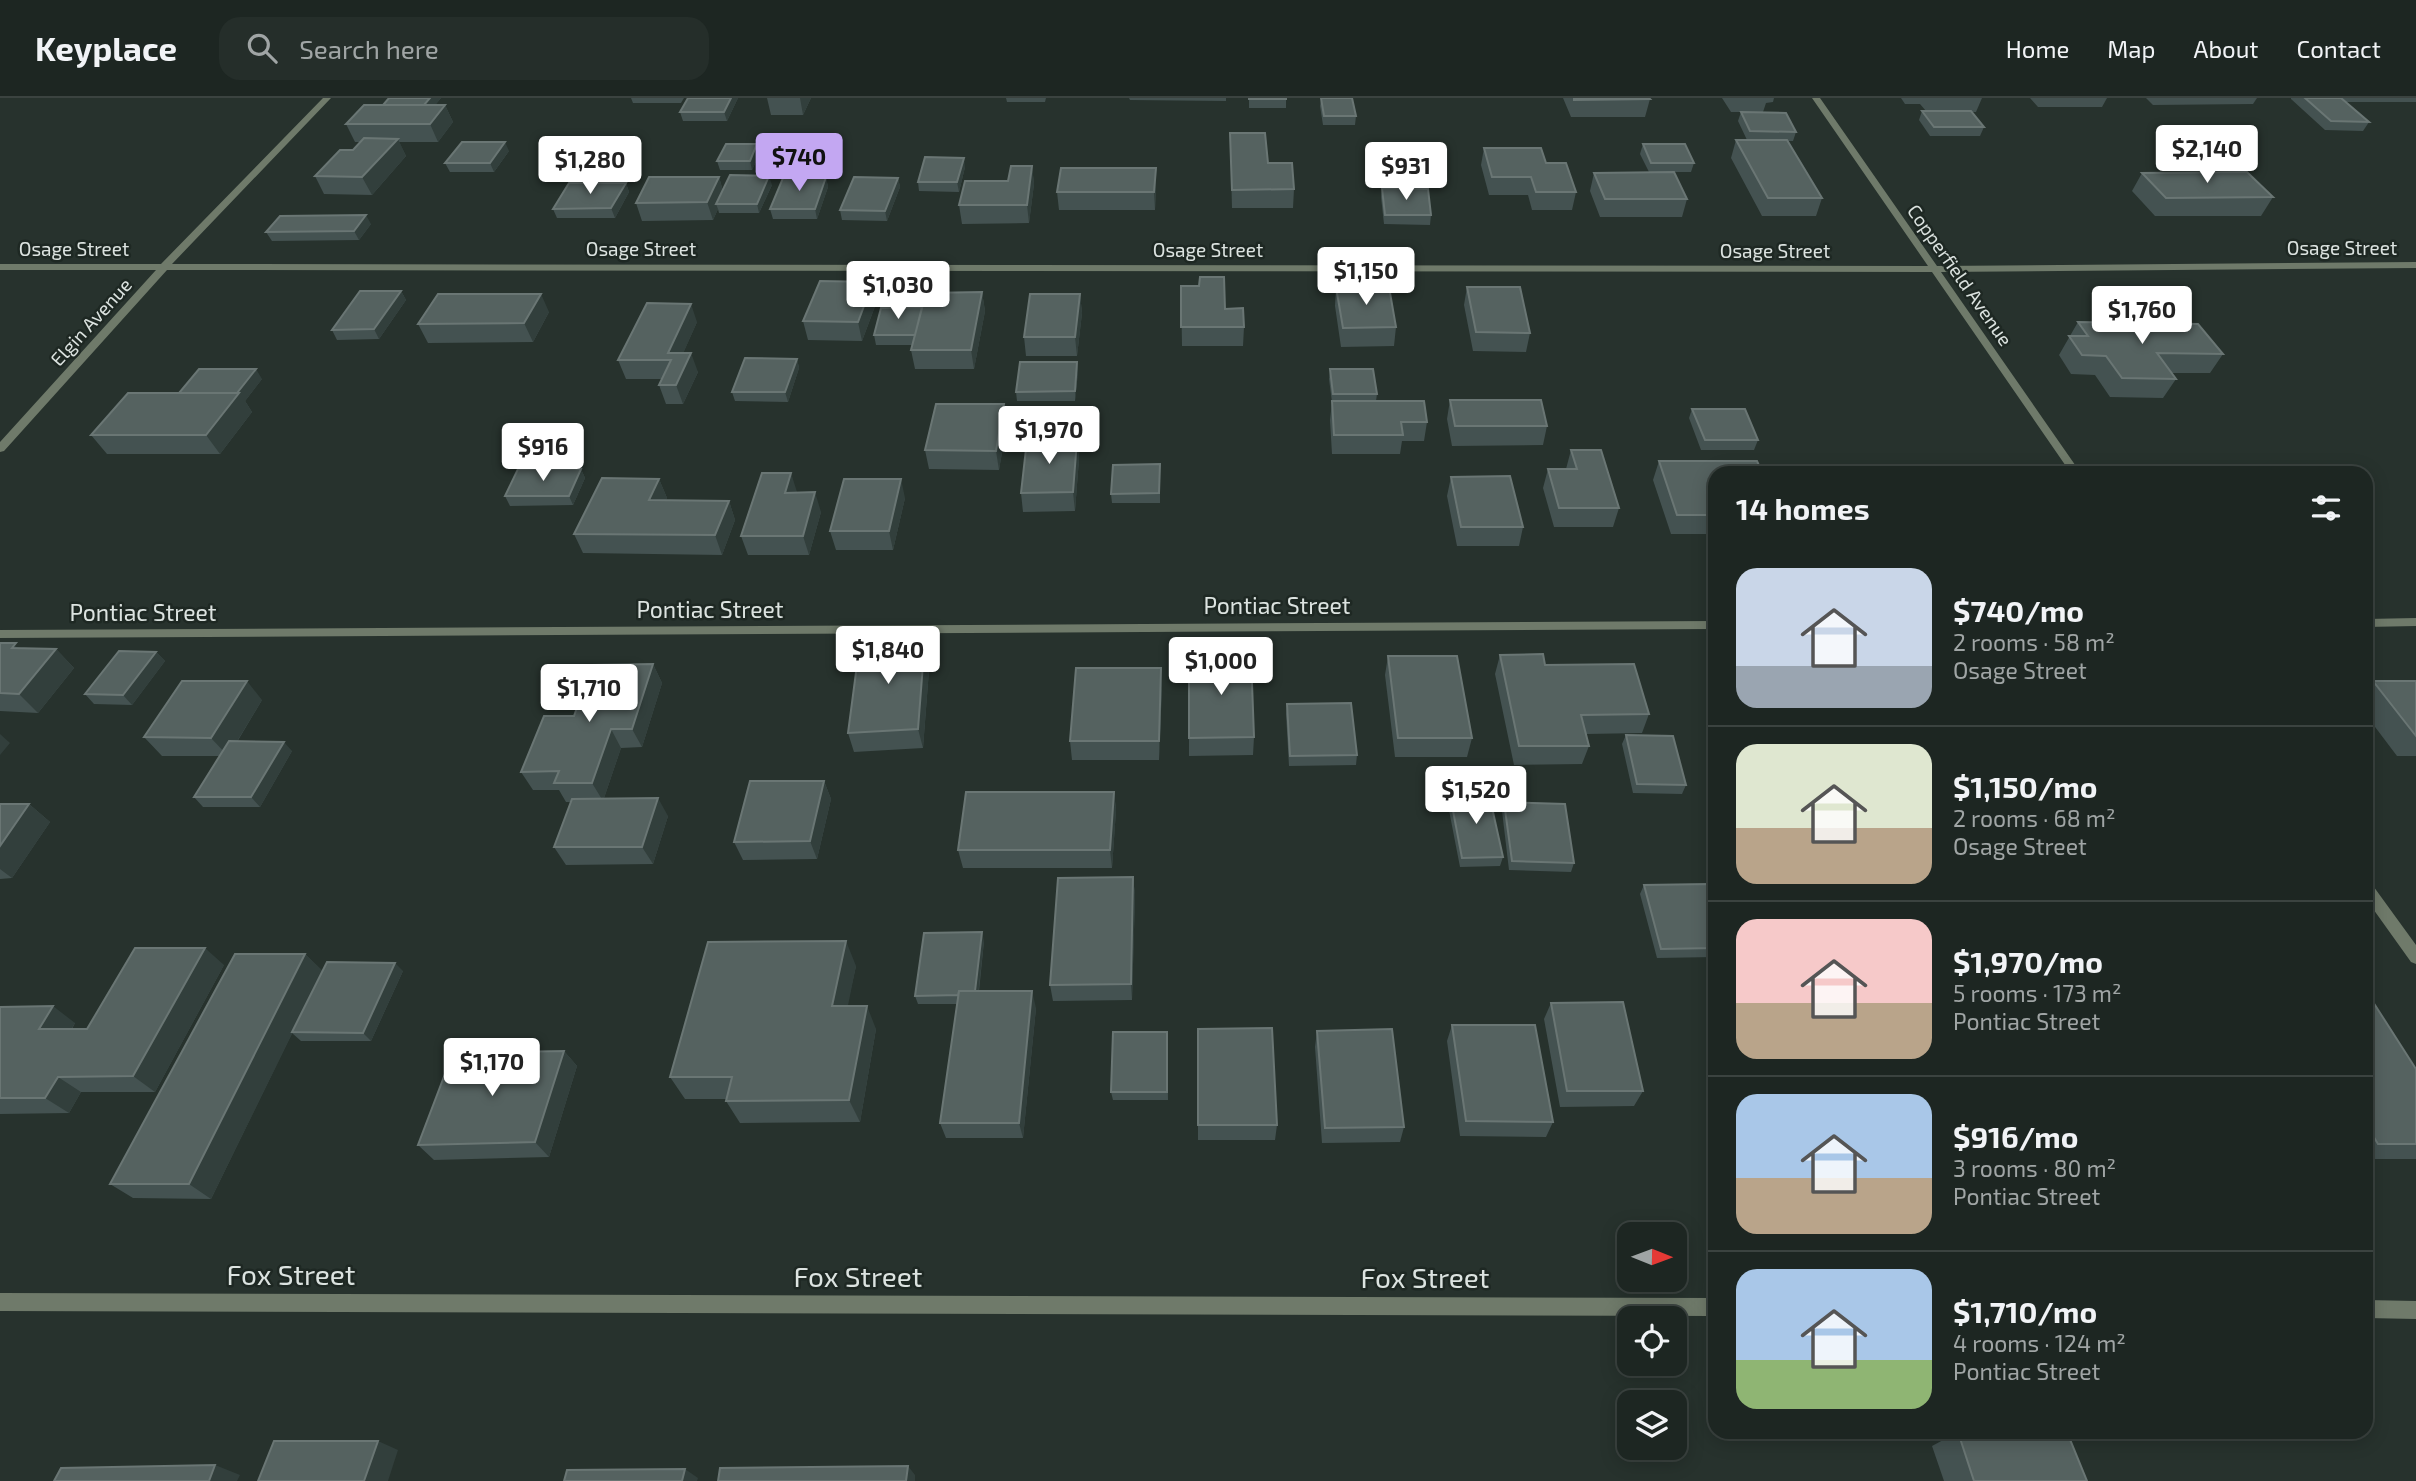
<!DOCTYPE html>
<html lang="en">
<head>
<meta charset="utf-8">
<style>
	:root { --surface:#1d2622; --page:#252e2a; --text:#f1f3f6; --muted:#a0a5a5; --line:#3b4340; --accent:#c3a7f2 }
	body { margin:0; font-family:"Exo 2",sans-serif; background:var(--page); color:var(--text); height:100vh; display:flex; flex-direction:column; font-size:26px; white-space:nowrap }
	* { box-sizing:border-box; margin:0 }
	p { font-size:23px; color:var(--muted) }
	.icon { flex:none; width:38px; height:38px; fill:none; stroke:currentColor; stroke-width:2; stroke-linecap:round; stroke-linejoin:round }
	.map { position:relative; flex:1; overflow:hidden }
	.sheet { position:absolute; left:1708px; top:368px; width:665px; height:973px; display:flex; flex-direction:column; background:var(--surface); border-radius:21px; box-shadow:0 4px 18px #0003,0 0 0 2px var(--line) }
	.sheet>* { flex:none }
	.needle { width:46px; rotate:91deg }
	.buttons { position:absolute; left:1617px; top:1124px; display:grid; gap:14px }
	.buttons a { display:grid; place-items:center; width:70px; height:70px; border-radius:14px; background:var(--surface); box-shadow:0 4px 18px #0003,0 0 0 2px var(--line); font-size:35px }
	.price { position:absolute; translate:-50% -60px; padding:0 16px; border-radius:7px; background:#fff; color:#222; font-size:23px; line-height:46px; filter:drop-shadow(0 2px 4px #0008) }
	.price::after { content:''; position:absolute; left:50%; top:42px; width:21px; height:16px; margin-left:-10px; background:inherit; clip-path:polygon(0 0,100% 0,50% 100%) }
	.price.active { background:var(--accent); color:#111 }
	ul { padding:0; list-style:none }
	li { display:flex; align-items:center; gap:21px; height:175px; padding:0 28px }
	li+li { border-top:2px solid var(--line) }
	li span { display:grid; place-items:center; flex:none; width:196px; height:140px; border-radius:21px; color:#555 }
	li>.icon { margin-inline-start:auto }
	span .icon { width:84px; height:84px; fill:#fffc; stroke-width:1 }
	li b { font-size:30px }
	h2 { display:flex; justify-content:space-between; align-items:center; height:84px; padding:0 28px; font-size:30px }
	header { display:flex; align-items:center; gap:42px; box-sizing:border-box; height:98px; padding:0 35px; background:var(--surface); border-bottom:2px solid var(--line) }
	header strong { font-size:33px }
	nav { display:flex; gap:38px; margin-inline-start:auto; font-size:24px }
	.search { width:490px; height:63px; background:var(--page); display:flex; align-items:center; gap:18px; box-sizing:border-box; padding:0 24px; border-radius:21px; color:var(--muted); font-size:26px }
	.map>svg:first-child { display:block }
</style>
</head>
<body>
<header>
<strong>Keyplace</strong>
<div class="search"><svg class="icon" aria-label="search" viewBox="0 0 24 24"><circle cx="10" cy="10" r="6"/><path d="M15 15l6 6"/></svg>Search here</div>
<nav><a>Home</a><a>Map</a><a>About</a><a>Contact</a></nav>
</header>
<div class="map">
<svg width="2416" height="1383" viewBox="0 0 2416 1383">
	<rect width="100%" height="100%" fill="#27322d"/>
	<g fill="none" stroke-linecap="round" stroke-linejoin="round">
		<!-- street -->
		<path fill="#6f7a6a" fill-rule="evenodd" d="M323,0h8l-159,166 1756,2 -116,-168h8l117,168 479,-4v6l-475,4 139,200h-10l-138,-200 -1765,-2 -163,181 -4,1v-10l156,-172h-156v-6h161z
			M2416,520v8l-50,1v-8z
			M1715,523v8l-1715,9v-8z
			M2366,783l5,2 45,62v19l-5,-2 -45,-63z
			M0,1195l1715,5v18l-1715,-5z
			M2366,1202l50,1v18l-50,-1z"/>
	</g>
	<!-- wall -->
	<path fill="#445251" d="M389,0h52l-6,7h10l8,17 -15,20h-39l7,14 -34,39 -48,-1 -9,-18 38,-26 7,-8h-5l-9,-18 37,-19z
		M631,0h53l-3,5h-48z
		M738,0l-11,23h-44l-3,-9z
		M767,0h44l-8,17h-32z
		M1006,0h40l-1,4h-38z
		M1129,0h97v3l-96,-1z
		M1249,0h37v10h-37z
		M1321,0l35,18 -1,9h-32l-3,-19z
		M1563,0h86l1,1 -5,18h-74z
		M1722,0h52l-1,4 -7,1 -3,9 33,20 -3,9h-5l34,57 -6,18h-54l-31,-58 5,-18h11l-9,-19 3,-9h-10z
		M1901,0h81l-6,14h-4l12,15 -4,9h-50l-11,-16 3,-9h4l-6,-7h-15z
		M2030,0h77l-5,9h-64z
		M2146,0h111l-4,6 -100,1z
		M2291,0h125v4h-70l23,20 -6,9 -38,-1 -34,-31z
		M1230,35l38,30 26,26 -1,19h-61z
		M1643,46l51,19 -3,9h-42l-9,-18z
		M1484,50l62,15 30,29 -4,18h-40l-4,-15h-39l-8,-30z
		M509,53l-15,21h-44l-5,-9z
		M760,55l-8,17h-32l-3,-9z
		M1032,68l2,18 -5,39 -67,1 -3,-19 49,-24z
		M965,69l-6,25 -40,-1 -1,-9z
		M1156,70v18l-1,24h-96l-2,-18z
		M1594,75l93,26 -5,18h-82l-10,-26z
		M2142,75l131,24 -12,19h-106l-23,-25z
		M719,79l4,14 49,-6 -13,28h-40l-1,-4 -5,11 -71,1 -6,-18z
		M826,79l2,10 -11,32h-44l-3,-10z
		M898,80l2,9 -13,34 -45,-1 -2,-10z
		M626,85l3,9 -14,26h-58l-4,-9z
		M1382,90l49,27 -1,10 -46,-1 -3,-27z
		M371,126l-12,16 -87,1 -6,-9z
		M873,184l4,19 -15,40 -54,-1 -5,-19z
		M1181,188l44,23 19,18 -1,19h-61z
		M1336,189l60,40 -2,19 -53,1 -6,-41z
		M1467,189l63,46 -4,19 -53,-1 -9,-46z
		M401,193l5,9 -27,39 -42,1 -5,-10z
		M982,194l3,19 -11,58h-59l-4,-19 1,-5h-36l-2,-10 48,-28z
		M1080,196l2,19 -5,43h-51l-2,-19z
		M549,214l-16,30 -105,1 -10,-19z
		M697,224l-14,31 15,19 -15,32h-17l-7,-19 3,-6h-36l-8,-19z
		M2078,224l145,32 -13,19h-38l4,6 -13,19 -53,-1 -15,-22 -24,-1 -12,-19z
		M797,261l2,9 -11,34 -53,-1 -3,-9z
		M1077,264l1,10 -3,29h-58l-1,-9z
		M1330,271l47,25 -1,7 51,21 -3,19h-22l-2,13h-68l-2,-34 2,-18 -3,-23z
		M262,281l-17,22 7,11 -32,42h-113l-16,-19 88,-42z
		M1450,302l97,26 -4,19 -91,1 -5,-27z
		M1692,311l66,31 -4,10h-53l-12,-32z
		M1007,325l-8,47 -70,-1 -4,-19z
		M1077,342l2,19 -4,52 -52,1 -2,-19z
		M1571,352l48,58 -6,19h-59l-11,-39 5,-19h18z
		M1659,363l56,11v62h-44l-18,-54z
		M1160,366v39h-48l-1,-9z
		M581,371l4,9 -12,27 -63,1 -5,-10z
		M1451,379l72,50 -4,19h-62l-10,-50z
		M659,381l8,19 -2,3h64l6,19 -13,35 -139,-2 -9,-19z
		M797,395l24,19 -12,43h-61l-7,-19z
		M905,400l-12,52h-57l-6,-19z
		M925,540l5,19 -7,91 -69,4 -6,-19z
		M0,545l21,5 35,1 18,19 -36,45 -38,-2z
		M156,554l9,9 -33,44 -38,-1 -9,-10z
		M1500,557l45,10 104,49 -7,19 -56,1 3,12 -7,18 -68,1 -19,-91z
		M1189,558l65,81 -1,18 -64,1z
		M1388,558l84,82 -5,19h-72l-10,-82z
		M653,566l9,19 -20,64 -21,1 -17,50 64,18 -15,48 -87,1 -12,-18 17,-45h-5l-7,-12h-26l-12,-18 53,-56z
		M2373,583h43v75h-19l-31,-41v-27z
		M1162,589l-3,73h-87l-2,-19z
		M262,602l-25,42 55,9 -32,56h-57l-9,-10 26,-41h-58l-18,-19z
		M1287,606l70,51 -1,10 -67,1 -3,-52z
		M1626,637l60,50 -4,9 -49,-1 -11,-49z
		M824,683l7,18 -14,60 -74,1 -9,-18z
		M1114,694l2,18 -4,58h-149l-5,-18z
		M1450,697l53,62 -3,9 -40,1 -12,-62z
		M1504,704l70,61 -3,9 -62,-2 -7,-59z
		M0,706h29l21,18 -38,56 -12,1z
		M1133,779l2,18 -3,105 -79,1 -3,-16z
		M1644,787l71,22v50l-58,1 -17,-64z
		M984,843l-5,50 57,17 -13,130h-77l-6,-15 17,-119h-39l-3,-8z
		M305,856l17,17h81l-32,70h-70l-9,-8 -81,166 -78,-1 -23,-14z
		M224,867l-69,127h-74l-12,21 -69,1v-107l75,16 -3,6h15z
		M856,868l-9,40 29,23 -16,93 -120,1 -14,-22v-2h-41l-15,-22z
		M2366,893l50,78v90h-50z
		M1551,905l92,88 -9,15 -74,1 -16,-88z
		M1452,927l101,97 -7,15 -86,-1 -13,-95z
		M1198,931l79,96 -2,15h-77z
		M1317,933l87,96 -4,15 -78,1 -7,-96z
		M1167,934l1,68h-55l-2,-8z
		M564,953l13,15 -28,91 -115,3 -16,-15z
		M1958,1334l129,49h-143l-12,-35z"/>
	<!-- shaded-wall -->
	<path fill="#323f3c" d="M430,0h11l-13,16 -4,-9z
		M731,0h7l-11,23 -3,-9z
		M800,0h11l-8,17z
		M445,7l8,17 -15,20 -8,-18z
		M398,41l8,17 -34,39 -10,-18z
		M505,44l4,9 -15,21 -4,-9z
		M757,46l3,9 -8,17 -2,-9z
		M964,60l1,9 -6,25 -2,-10z
		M1032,68l2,18 -5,39 -2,-18z
		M1156,70v18l-1,24 -1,-18z
		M769,78l3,9 -13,28 -2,-9z
		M719,79l5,18 -8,9 2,5 -5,11 -6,-18z
		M826,79l2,10 -11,32 -2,-10z
		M898,80l2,9 -13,34 -2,-10z
		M626,85l3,9 -14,26 -4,-10z
		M366,117l5,9 -12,16 -5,-9z
		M873,184l4,19 -15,40 -4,-19z
		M401,193l5,9 -27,39 -5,-10z
		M982,194l3,19 -11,58 -3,-19z
		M541,196l8,18 -16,30 -9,-19z
		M1080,196l2,19 -5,43 -2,-19z
		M691,206l6,18 -22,50 -7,-19z
		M691,255l7,19 -15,32 -7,-19z
		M797,261l2,9 -11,34 -3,-10z
		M1077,264l1,10 -3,29v-10z
		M256,271l6,10 -17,22 7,11 -32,42 -14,-19 24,-34z
		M1004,306l3,19 -8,47 -3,-19z
		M1077,342l2,19 -4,52 -2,-19z
		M581,371l4,9 -12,27 -4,-9z
		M791,375l6,19 -6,20 -6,-19z
		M659,381l8,19 -10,22 -8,-20z
		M901,381l4,19 -12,52 -4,-19z
		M815,394l6,20 -12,43 -6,-19z
		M729,403l6,19 -13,35 -7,-20z
		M925,540l5,19 -7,91 -5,-19z
		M56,551l18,19 -36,45 -19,-19z
		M156,554l9,9 -33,44 -9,-10z
		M653,566l9,19 -20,64 -10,-18z
		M1161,570l1,19 -3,73v-19z
		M247,583l15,19 -34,56 -17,-18z
		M611,631l10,19 -18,53 -11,-18z
		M0,636l10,9 -10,12z
		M284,644l8,9 -32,56 -9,-10z
		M824,683l7,18 -14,60 -7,-18z
		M1114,694l2,18 -4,58 -2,-18z
		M658,700l10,18 -15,48 -11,-17z
		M29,706l21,18 -38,56 -12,-9v-23z
		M1133,779l2,18 -3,105 -1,-16z
		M982,834l2,9 -7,63 -2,-9z
		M846,843l10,25 -13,64 -11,-24z
		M205,850l19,17 -69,127 -22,-16z
		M305,856l18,17 -112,228 -22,-15z
		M395,865l8,8 -32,70 -8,-8z
		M1032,893l4,17 -13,130 -4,-15z
		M53,908l22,17 -13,22 -23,-16z
		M867,908l9,23 -16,93 -11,-22z
		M564,953l13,15 -28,91 -14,-15z
		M58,979l23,15 -12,21 -24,-15z
		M378,1343l20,9 -10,31h-24z
		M215,1367l25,10 -3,6h-28z
		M908,1368l7,9v6h-9z
		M685,1371l13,9 -1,3h-15z"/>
	<!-- building -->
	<path fill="#556260" stroke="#6a7674" stroke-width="2" d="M389,0h41l-6,7h-41z
		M688,0h43l-7,14h-44z
		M1249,0h37v1h-37z
		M1321,0h31l4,18h-32z
		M1574,0h75l1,1 -76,1z
		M2305,0h36l28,24 -38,-1z
		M364,7h81l-15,19h-84z
		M1922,13h49l13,16h-50z
		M1741,14l45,1 10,19 -46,-1z
		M1230,35h35l3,30h24l2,26 -62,1z
		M364,40l34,1 -36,38 -47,-1 25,-26h13z
		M1736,42h51l35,58h-54z
		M462,44h43l-15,21h-45z
		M726,46h31l-7,17h-33z
		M1643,46h42l9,19h-43z
		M1484,50h57l5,15h20l10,29h-40l-5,-15h-39z
		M925,59l39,1 -7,24h-39z
		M1011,68h21l-5,39h-68l6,-24h43z
		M1061,70h95l-2,24h-97z
		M1674,74l13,27h-82l-11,-26z
		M2247,74l26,25 -107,1 -24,-25z
		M730,77l39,1 -12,28h-41z
		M649,79h70l-12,25 -71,1z
		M826,79l-11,32h-45l13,-31z
		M854,79l44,1 -13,33 -45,-1z
		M569,85h57l-15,25 -58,1z
		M1382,90l46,1 3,26h-46z
		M366,117l-12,16 -88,1 14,-16z
		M1200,179h24l1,32 18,-1 1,19h-63v-41h18z
		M820,183l53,1 -15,40 -55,-1z
		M1336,189h53l7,40 -53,1z
		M1467,189h53l10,46 -54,-1z
		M360,193h41l-27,38 -42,1z
		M982,194l-11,58h-60l15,-57z
		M438,196h103l-17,29 -106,1z
		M1030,196h50l-5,43h-51z
		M647,205l44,1 -23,49h23l-15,32h-17l12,-25h-53z
		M922,209l-7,28h-41l7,-27z
		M2078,224l120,2 25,30 -66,-1 19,26 -54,-1 -16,-22 -24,-1 -13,-19h19z
		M745,260l52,1 -12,33h-53z
		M1020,264h57l-2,29 -59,1z
		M199,271h57l-19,24h-58z
		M1330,271h43l4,25h-44z
		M128,295h111l-33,42h-115z
		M1450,302h91l6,26h-92z
		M1332,303h92l3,21h-26l2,13h-69z
		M936,306h68l-8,47 -71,-1z
		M1692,311h53l13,31h-53z
		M1027,342h50l-4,52 -52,1z
		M1571,352h30l18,58h-60l-11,-39h29z
		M1659,363h98l5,11h-47v43h-38z
		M1160,366l-1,29 -48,1 2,-29z
		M518,371h63l-12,27h-64z
		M762,375h29l-6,20 30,-1 -12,44h-62z
		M1510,378l13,51h-62l-10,-50z
		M602,380l57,1 -10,21 80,1 -14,34 -141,-1z
		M844,381h57l-12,52h-59z
		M925,540l-7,91 -70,4 12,-91z
		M0,545h16l-4,5 44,1 -37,45 -19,-1z
		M119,553l37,1 -33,43 -38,-1z
		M1543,556l2,11 89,-1 15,50 -68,1 8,31h-70l-19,-91z
		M1189,558h62l3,81 -65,1z
		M1388,558h69l15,82h-74z
		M653,566l-21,65h-21l-19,54h-38l5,-12 -38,1 23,-56h30l18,-51z
		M1076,570h85l-2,73h-89z
		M182,583h65l-36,57 -67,-1z
		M2373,583h43v55z
		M1351,605l6,52 -67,1 -3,-52z
		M1626,637l47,1 13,49 -49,-1z
		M229,643l55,1 -33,55h-57z
		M750,683h74l-14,60 -76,1z
		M966,694h148l-4,58h-152z
		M1489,696l14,63 -41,1 -12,-63z
		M658,700l-16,49h-88l18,-48z
		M1504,704l61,2 9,59 -62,-2z
		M0,706h29l-29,42z
		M1133,779l-2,107 -81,1 8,-107z
		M1708,786l7,23v41l-54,1 -17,-64z
		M982,834l-7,59h-16l-1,4 -43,1 9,-63z
		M846,843l-14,65h35l-18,94 -123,1 6,-24h-62l38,-135z
		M135,850h70l-72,128 -75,1 -13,21h-45v-91l53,-1 -14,23h48z
		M235,856h70l-116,230h-79z
		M327,864l68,1 -32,70 -71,-1z
		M959,893h73l-13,132h-79z
		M2366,893l50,78v75h-38l-12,-20z
		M1623,904l20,89h-76l-16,-88z
		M1452,927h83l18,97 -87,-1z
		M1272,930l5,97h-79v-96z
		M1392,931l12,98 -79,1 -8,-97z
		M1113,934h54v60h-56z
		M564,953l-29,91 -117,3 35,-92z
		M1958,1334h109l20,49h-113z
		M274,1343h104l-14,40h-106z
		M215,1367l-6,16h-155l7,-13z
		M908,1368l-2,15h-188l2,-13z
		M685,1371l-3,12h-118l3,-11z"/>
	<g text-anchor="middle" stroke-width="5" stroke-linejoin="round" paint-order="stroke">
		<!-- far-street labels -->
		<g font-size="19" fill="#dce3e0" stroke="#1e2823">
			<text x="2342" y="157">Osage Street</text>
			<text x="74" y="158">Osage Street</text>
			<text x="641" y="158">Osage Street</text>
			<text x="1208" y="159">Osage Street</text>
			<text x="1775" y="160">Osage Street</text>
			<text transform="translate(1960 177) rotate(55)" y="7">Copperfield Avenue</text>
			<text transform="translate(91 224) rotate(-48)" y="7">Elgin Avenue</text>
		</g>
		<!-- street labels -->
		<g font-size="23" fill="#dce3e0" stroke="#1e2823">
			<text x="1277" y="516">Pontiac Street</text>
			<text x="710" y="520">Pontiac Street</text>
			<text x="143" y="523">Pontiac Street</text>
		</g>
		<!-- near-street labels -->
		<g font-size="28" fill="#dce3e0" stroke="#1e2823">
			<text x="291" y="1187">Fox Street</text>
			<text x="858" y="1189">Fox Street</text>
			<text x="1425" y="1190">Fox Street</text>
		</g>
	</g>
</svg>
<div class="buttons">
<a><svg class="needle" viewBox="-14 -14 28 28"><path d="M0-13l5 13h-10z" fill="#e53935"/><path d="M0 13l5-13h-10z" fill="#a0a5a5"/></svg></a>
<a><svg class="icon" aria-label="locate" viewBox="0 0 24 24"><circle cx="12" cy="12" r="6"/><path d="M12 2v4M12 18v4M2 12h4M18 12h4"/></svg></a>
<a><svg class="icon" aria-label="layers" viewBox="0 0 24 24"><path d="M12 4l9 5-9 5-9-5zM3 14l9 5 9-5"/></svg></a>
</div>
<b class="price" style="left:2207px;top:87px">$2,140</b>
<b class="price active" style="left:799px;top:95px">$740</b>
<b class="price" style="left:590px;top:98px">$1,280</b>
<b class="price" style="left:1406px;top:104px">$931</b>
<b class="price" style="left:1366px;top:209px">$1,150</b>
<b class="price" style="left:898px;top:223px">$1,030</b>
<b class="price" style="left:2142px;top:248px">$1,760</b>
<b class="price" style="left:1049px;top:368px">$1,970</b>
<b class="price" style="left:543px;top:385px">$916</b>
<b class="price" style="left:888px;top:588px">$1,840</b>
<b class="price" style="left:1221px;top:599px">$1,000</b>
<b class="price" style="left:589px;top:626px">$1,710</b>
<b class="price" style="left:1476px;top:728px">$1,520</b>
<b class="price" style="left:492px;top:1000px">$1,170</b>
<section class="sheet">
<h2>14 homes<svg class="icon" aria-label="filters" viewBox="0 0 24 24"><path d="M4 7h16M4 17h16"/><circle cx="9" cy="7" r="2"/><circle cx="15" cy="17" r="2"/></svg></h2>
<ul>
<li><span style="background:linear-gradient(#c9d6e8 70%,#9aa5b1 0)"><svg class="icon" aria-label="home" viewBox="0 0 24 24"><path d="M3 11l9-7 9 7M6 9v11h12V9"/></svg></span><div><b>$740/mo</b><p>2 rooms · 58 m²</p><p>Osage Street</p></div></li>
<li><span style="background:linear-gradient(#dfe7d0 60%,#b9a48a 0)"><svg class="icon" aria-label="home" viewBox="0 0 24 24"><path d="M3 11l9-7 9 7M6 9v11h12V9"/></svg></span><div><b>$1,150/mo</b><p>2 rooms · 68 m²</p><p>Osage Street</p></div></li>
<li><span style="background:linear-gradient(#f6c9c9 60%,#b9a48a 0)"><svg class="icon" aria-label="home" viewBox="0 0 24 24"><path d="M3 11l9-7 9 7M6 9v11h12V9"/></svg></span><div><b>$1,970/mo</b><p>5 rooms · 173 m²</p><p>Pontiac Street</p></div></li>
<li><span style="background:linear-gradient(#a9c7e8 60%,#b9a48a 0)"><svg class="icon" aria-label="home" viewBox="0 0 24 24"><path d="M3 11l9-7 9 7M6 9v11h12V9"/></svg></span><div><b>$916/mo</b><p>3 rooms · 80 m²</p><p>Pontiac Street</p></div></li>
<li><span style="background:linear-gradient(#a9c7e8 65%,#8fb573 0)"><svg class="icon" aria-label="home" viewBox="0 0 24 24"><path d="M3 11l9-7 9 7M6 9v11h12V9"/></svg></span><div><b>$1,710/mo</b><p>4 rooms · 124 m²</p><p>Pontiac Street</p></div></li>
</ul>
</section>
</div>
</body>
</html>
